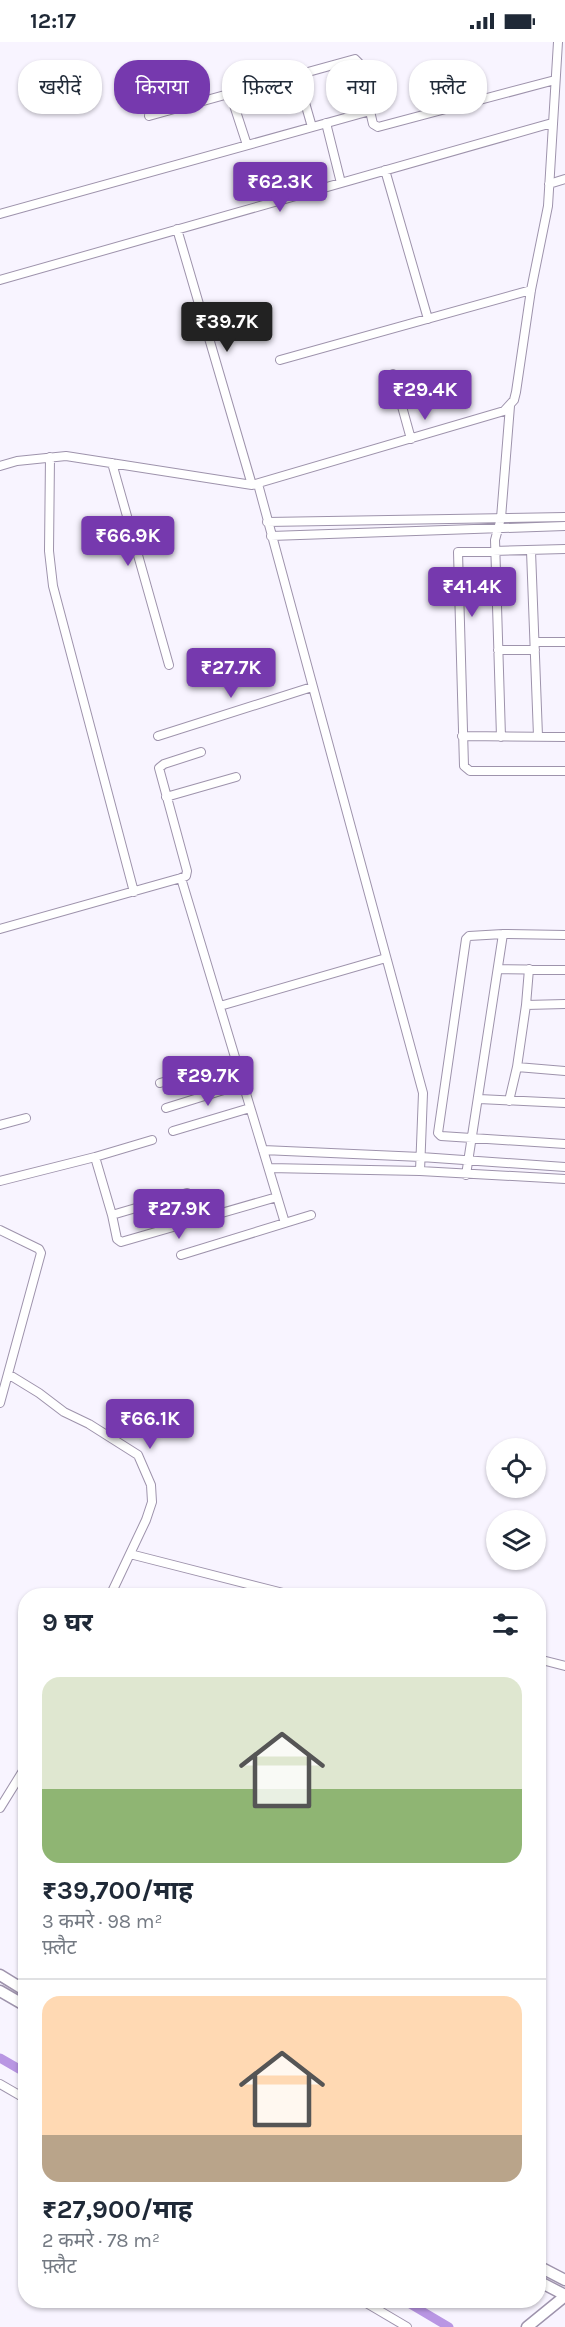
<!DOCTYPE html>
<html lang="hi">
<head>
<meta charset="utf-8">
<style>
	:root { --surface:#fff; --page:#f6f6f7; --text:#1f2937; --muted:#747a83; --line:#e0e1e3; --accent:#7639ae }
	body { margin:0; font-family:Karla,"Noto Sans Devanagari",sans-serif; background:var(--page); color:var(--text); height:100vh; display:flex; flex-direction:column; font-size:22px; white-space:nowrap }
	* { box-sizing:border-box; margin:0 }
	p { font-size:20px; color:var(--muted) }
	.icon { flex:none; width:33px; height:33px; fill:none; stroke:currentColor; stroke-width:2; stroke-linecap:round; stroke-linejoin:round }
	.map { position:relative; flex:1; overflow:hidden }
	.side { position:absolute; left:18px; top:1546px; width:528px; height:720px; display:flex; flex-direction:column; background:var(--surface); border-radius:24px; box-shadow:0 2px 4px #0004 }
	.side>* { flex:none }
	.guide { position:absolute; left:18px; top:18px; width:530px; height:54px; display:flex; gap:12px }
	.tools { position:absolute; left:486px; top:1396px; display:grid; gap:12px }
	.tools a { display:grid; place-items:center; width:60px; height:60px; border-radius:50%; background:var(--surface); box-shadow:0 2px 4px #0004; font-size:30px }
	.price { position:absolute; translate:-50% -51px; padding:0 14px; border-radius:6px; background:var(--accent); color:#fff; font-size:20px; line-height:39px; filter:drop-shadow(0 2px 3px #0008) }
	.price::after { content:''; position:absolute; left:50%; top:36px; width:18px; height:14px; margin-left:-9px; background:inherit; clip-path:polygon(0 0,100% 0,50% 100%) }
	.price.on { background:#222; color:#fff }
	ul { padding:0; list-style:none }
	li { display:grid; align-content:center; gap:12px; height:318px; padding:0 24px }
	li+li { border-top:2px solid var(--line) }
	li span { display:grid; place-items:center; height:186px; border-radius:18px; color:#555 }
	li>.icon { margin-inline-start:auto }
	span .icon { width:108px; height:108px; fill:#fffc; stroke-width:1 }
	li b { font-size:26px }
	h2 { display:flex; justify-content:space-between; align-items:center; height:72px; padding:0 24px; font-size:26px }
	.pill { padding:0 21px; border-radius:24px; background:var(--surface); box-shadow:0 2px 4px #0004; font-size:21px; line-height:54px }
	.pill.on { background:var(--accent); color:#fff }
	.status { display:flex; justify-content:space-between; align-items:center; height:42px; padding:0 30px; background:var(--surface); direction:ltr }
	.status svg { height:16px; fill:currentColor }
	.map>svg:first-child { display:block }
</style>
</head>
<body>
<div class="status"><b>12:17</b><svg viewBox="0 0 49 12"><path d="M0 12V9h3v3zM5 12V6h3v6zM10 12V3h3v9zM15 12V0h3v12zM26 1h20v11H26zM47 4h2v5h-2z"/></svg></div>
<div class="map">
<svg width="565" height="2285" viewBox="0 0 565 2285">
	<rect width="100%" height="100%" fill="#f8f4ff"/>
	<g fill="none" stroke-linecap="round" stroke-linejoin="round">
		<!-- canal -->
		<path stroke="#b996e3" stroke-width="9" d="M0,2016l26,15
			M405,2259l44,26"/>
		<defs>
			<path id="street" d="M297,33l15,52
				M230,51l17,52
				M149,74l206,-57 4,4 11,48
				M326,81l15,60
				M385,128l43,149
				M549,142l16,-5
				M0,172l370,-103 3,13 5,3 177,-47
				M177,187l75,256
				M0,238l552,-157
				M280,318l251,-70
				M393,332l18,65
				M50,415l-1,94 4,35 81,306
				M112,421l57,202
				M0,424l17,-5 49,-5 186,29 252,-74 10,-11 2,-8 15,-102 17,-84 10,-164
				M258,442l165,609 -3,78
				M267,480l298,-5
				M271,494l294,-10
				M565,507l-107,3 6,214 6,5h95
				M531,509l7,185
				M535,600h30
				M498,608h37
				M158,694l154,-49
				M462,694l103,1
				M501,695l-6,-197 6,-22 9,-112
				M166,755l70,-20
				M181,836l5,-2 1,-5 -28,-103 5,-4 37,-12
				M0,887l181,-51 104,345
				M565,893l-62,-1 -34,2 -3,3 -28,194 3,3 124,8
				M498,927l67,1
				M565,962l-39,1 -9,62 48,4
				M526,963l3,-36
				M220,964l166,-48
				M160,1041l76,-22
				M479,1057l86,4
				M509,1059l8,-34
				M166,1066l77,-24
				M0,1083l26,-7
				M173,1089l77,-23
				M263,1108l158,7 144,10
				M95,1115l57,-17
				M269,1126l151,3 145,8
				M466,1133l37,-241
				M0,1139l95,-24 17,58 75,-22
				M112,1173l5,24 4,3 156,-45
				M0,1188l39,19 2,4 -41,150
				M181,1213l130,-40
				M8,1332l31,19 25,19 25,12 49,31 13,30 1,17 -6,18 -36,76
				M130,1512l165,42
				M538,1617l27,7
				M0,1766l26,-42
				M0,2042l26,15
				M363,2259l44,26"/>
			<path id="secondary" d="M0,1933l26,16
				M0,1949l26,15
				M538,2224l27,14
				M538,2239l27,14
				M527,2285l38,-31"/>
		</defs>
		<!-- street casing -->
		<use href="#street" stroke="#9e93ac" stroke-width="10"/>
		<!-- secondary casing -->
		<use href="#secondary" stroke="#9e93ac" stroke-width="13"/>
		<!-- street -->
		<use href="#street" stroke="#fff" stroke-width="8"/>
		<!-- secondary -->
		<use href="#secondary" stroke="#fff" stroke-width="10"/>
	</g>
</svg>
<div class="tools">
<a><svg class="icon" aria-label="locate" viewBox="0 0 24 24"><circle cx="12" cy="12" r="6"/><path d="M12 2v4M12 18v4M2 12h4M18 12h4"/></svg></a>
<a><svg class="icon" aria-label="layers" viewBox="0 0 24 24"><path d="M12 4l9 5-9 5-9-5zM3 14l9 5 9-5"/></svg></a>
</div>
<b class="price" style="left:280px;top:171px">₹62.3K</b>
<b class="price on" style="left:227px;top:311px">₹39.7K</b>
<b class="price" style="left:425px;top:379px">₹29.4K</b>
<b class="price" style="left:128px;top:525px">₹66.9K</b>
<b class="price" style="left:472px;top:576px">₹41.4K</b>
<b class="price" style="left:231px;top:657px">₹27.7K</b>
<b class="price" style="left:208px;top:1065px">₹29.7K</b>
<b class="price" style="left:179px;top:1198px">₹27.9K</b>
<b class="price" style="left:150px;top:1408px">₹66.1K</b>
<div class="guide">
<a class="pill">खरीदें</a>
<a class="pill on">किराया</a>
<a class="pill">फ़िल्टर</a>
<a class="pill">नया</a>
<a class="pill">फ़्लैट</a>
</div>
<section class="side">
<h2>9 घर<svg class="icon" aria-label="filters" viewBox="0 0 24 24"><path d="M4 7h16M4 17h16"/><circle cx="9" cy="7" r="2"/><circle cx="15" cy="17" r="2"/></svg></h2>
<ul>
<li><span style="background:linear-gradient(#dfe7d0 60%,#8fb573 0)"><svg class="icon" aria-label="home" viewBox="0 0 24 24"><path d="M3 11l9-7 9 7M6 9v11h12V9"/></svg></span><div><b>₹39,700/माह</b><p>3 कमरे · 98 m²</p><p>फ़्लैट</p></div></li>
<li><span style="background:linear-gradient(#ffd9b3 75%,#b9a48a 0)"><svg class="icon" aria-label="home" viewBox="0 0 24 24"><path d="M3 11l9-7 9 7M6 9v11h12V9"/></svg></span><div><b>₹27,900/माह</b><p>2 कमरे · 78 m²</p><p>फ़्लैट</p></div></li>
</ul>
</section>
</div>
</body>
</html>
